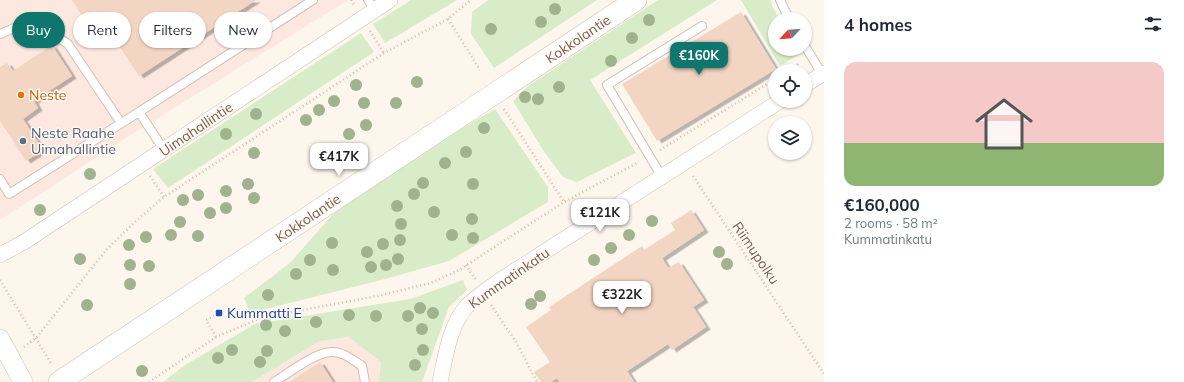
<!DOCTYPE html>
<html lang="en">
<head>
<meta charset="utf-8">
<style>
	:root { --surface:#fff; --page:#f2f2f3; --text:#1f2937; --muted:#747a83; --line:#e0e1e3; --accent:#0f766e }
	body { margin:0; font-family:Mulish,sans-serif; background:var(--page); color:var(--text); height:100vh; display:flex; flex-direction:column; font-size:15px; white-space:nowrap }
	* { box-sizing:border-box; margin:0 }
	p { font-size:13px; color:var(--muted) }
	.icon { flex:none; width:22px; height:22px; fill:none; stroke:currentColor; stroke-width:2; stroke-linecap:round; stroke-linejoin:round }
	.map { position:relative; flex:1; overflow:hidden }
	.side { display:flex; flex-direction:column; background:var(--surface); width:360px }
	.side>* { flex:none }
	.top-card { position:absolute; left:12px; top:12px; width:380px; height:36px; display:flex; gap:8px }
	.needle { width:26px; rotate:244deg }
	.fabs { position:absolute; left:768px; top:12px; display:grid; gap:8px }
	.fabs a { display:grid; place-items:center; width:44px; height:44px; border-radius:50%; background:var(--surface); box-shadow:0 1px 3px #0004; font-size:20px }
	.price { position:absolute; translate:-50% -34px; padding:0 9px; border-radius:8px; background:#fff; color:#222; font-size:13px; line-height:26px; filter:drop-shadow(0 1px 2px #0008) }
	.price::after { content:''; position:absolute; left:50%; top:24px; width:12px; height:9px; margin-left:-6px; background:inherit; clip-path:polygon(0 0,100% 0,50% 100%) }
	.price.on { background:var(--accent); color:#fff }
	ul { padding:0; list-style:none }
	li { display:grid; align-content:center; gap:8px; height:212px; padding:0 20px }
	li+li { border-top:1px solid var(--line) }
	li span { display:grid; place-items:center; height:124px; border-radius:12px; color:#555 }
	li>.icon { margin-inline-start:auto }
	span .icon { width:72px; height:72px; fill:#fffc; stroke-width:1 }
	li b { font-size:17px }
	h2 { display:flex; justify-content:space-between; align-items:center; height:48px; padding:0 20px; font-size:17px }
	.pill { padding:0 14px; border-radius:18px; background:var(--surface); box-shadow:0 1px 3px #0004; font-size:14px; line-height:36px }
	.pill.on { background:var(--accent); color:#fff }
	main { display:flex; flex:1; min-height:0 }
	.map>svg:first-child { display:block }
</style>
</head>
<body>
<main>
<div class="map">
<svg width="824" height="382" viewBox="0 0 824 382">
	<defs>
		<filter id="shadow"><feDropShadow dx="4.5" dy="2.5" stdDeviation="0" flood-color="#0004"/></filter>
	</defs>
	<rect width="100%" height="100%" fill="#fdf6ec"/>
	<!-- commercial -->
	<path fill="#fde8e0" d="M0,0h348l-214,133 -134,87z
		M349,337l33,25 -3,20h-127l68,-41z"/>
	<!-- green -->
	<path fill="#d8ecc9" d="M411,0h46l-72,43 -12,-19z
		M488,0h109l-103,68 -23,-34 1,-22z
		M658,0h59l-127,80 46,73 -59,29 -14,-5 -20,-27 -30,-49 15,-15z
		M741,0h30l1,5 7,14h-4v30h23l3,4 -21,13z
		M361,33l13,19 -206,136 -15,-19z
		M495,109l53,78v15l-99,59 -64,18 -135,34 -6,-15 46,-35 43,-49 91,-64z
		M463,280l4,10 -18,17 -27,75h-43l2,-20 -32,-25 -29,4 -68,41h-89l22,-17 70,-41 155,-25z"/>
	<!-- building -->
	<path fill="#f3d5c3" filter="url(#shadow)" d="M72,0h184l-117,76 -40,-61 -13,8z
		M741,12l35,57 -119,72 -35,-57z
		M52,45l20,31 -38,25 4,7 -15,11 20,31 -17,11 -26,-40v-54l7,-4 6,8z
		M691,210l13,20 -42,28 6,10 11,-6 25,38 -11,7 13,20 -34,23 -4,-6 -41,27 7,11h-74l-3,-4 -6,4h-10l-7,-10 16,-10 -24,-35 25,-17 -2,-3 93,-61 2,4 31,-20 -4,-7z
		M320,362l13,20h-44z"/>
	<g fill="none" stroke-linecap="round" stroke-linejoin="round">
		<defs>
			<path id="service" d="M368,0l7,10
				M780,0l9,19
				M0,34l14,-6 29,-1 25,17 53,79
				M805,46l17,28
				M139,112l25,38
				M662,177l-55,-92 95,-59
				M0,179l9,15 130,-82 174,-112
				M274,382c15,-9 40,-29 57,-30 11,-1 22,8 31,14l3,16"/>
			<path id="minor" d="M805,85l19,-12
				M0,255l24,-13 366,-242
				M440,382c5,-24 10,-58 27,-76 10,-10 24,-19 35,-27l278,-178"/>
			<path id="tertiary" d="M0,339l23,43"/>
			<path id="secondary" d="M59,382l577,-382"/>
		</defs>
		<!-- service casing -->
		<use href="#service" stroke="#d1beb0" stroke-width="10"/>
		<!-- minor casing -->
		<use href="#minor" stroke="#d1beb0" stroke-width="16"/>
		<!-- tertiary casing -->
		<use href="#tertiary" stroke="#d1beb0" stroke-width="20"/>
		<!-- secondary casing -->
		<use href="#secondary" stroke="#d6c0b0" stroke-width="22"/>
		<!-- path -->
		<path stroke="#d9b8a5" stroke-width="2.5" stroke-dasharray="1 3" stroke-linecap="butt" d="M351,0l3,5
			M448,19l32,51
			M370,31l14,22
			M787,71l13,-8
			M504,109l60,93
			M660,150l115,-71
			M150,176l14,21
			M693,176l131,198
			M466,265l10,15
			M0,280l52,85
			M491,305l25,37 21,40
			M216,337l-10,-17 13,-7
			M24,347l12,-9 71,-89 30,-29 27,-23 220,-144 64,-34 23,-19
			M149,382l67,-45 45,-19 121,-23 49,-12 28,-13 105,-68 75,-40"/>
		<!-- service -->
		<use href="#service" stroke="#fff" stroke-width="8"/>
		<!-- minor -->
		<use href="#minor" stroke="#fff" stroke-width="15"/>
		<!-- tertiary -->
		<use href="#tertiary" stroke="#fff" stroke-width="19"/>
		<!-- secondary -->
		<use href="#secondary" stroke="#fff" stroke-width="21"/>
	</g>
	<!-- trees -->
	<g fill="#a0b28e">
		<circle cx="555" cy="9" r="6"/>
		<circle cx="649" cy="20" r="6"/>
		<circle cx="541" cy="22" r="6"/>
		<circle cx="491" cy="29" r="6"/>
		<circle cx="632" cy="38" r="6"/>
		<circle cx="611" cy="61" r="6"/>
		<circle cx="417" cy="82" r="6"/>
		<circle cx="356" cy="85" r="6"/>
		<circle cx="559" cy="87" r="6"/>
		<circle cx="525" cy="97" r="6"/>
		<circle cx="538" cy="99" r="6"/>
		<circle cx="334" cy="101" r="6"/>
		<circle cx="364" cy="103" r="6"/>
		<circle cx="396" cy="103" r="6"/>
		<circle cx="319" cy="110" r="6"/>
		<circle cx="256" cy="114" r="6"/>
		<circle cx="306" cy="120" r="6"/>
		<circle cx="366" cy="125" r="6"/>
		<circle cx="484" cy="128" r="6"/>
		<circle cx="226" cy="134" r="6"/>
		<circle cx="349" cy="134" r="6"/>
		<circle cx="466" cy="152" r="6"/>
		<circle cx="254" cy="153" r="6"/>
		<circle cx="445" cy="163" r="6"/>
		<circle cx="90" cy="174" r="6"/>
		<circle cx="423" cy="183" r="6"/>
		<circle cx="248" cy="184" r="6"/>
		<circle cx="473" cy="184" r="6"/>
		<circle cx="226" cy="191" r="6"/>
		<circle cx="414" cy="194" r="6"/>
		<circle cx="198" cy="195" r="6"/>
		<circle cx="254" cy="198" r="6"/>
		<circle cx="183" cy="200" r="6"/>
		<circle cx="397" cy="206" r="6"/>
		<circle cx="226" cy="208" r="6"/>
		<circle cx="40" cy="210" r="6"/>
		<circle cx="434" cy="212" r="6"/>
		<circle cx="210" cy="213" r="6"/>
		<circle cx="472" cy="219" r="6"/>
		<circle cx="652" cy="221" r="6"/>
		<circle cx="180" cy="222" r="6"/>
		<circle cx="401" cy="224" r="6"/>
		<circle cx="171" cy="235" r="6"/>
		<circle cx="452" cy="235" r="6"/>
		<circle cx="629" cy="235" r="6"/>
		<circle cx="198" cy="236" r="6"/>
		<circle cx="146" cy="237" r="6"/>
		<circle cx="473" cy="238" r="6"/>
		<circle cx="400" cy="240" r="6"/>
		<circle cx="332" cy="243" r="6"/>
		<circle cx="383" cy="244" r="6"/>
		<circle cx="129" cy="245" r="6"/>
		<circle cx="611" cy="248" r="6"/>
		<circle cx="367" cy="252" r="6"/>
		<circle cx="719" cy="252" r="6"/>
		<circle cx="80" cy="259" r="6"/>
		<circle cx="398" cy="259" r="6"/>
		<circle cx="310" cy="260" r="6"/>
		<circle cx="594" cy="260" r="6"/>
		<circle cx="727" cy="264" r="6"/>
		<circle cx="130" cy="265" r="6"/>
		<circle cx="386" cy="265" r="6"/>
		<circle cx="149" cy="266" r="6"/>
		<circle cx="371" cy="267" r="6"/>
		<circle cx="333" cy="270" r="6"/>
		<circle cx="296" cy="274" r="6"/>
		<circle cx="130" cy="284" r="6"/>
		<circle cx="268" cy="295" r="6"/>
		<circle cx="540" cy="296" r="6"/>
		<circle cx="531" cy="304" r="6"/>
		<circle cx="87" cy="305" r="6"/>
		<circle cx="420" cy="308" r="6"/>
		<circle cx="433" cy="313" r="6"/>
		<circle cx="349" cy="315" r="6"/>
		<circle cx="376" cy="316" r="6"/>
		<circle cx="408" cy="316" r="6"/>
		<circle cx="316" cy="322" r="6"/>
		<circle cx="266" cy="325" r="6"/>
		<circle cx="422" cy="329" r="6"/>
		<circle cx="285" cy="331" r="6"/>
		<circle cx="232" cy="350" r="6"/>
		<circle cx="423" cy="350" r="6"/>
		<circle cx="267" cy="351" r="6"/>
		<circle cx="218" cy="358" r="6"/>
		<circle cx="260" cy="362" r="6"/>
		<circle cx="415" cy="365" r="6"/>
		<circle cx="142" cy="371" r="6"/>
	</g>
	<!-- markers -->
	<circle fill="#e8710a" stroke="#fffaf3" stroke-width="1.5" cx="21" cy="95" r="4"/>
	<circle fill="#5c6f8a" stroke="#fffaf3" stroke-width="1.5" cx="23" cy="141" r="4"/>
	<rect fill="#1a4fb4" stroke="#fffaf3" stroke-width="1.5" x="215" y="309" width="8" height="8" rx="2"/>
	<g text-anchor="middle" stroke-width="3" stroke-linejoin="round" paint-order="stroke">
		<!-- street labels -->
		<g font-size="14" fill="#7a5c4d" stroke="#fffaf3">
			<text transform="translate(578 39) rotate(-34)" y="5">Kokkolantie</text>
			<text transform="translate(196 129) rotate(-34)" y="5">Uimahallintie</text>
			<text transform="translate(308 218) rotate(-34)" y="5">Kokkolantie</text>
			<text transform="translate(756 253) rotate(56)" y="5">Riimupolku</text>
			<text transform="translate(509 278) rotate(-35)" y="5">Kummatinkatu</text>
		</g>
		<!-- food labels -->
		<g font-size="14" fill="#c56008" stroke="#fffaf3" text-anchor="start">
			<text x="29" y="100">Neste</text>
		</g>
		<!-- service labels -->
		<g font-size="14" fill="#4e5e75" stroke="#fffaf3" text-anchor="start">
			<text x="31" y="138">Neste Raahe<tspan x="31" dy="16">Uimahallintie</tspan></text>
		</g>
		<!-- transit labels -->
		<g font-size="14" fill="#164399" stroke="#fffaf3" text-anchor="start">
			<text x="227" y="318">Kummatti E</text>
		</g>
	</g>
</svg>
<div class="fabs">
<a><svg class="needle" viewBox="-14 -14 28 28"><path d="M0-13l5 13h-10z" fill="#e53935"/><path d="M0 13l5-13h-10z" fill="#747a83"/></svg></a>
<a><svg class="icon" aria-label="locate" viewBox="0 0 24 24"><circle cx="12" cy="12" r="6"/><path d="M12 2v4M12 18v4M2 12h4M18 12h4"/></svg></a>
<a><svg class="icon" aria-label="layers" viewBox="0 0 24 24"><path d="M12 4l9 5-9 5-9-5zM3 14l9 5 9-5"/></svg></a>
</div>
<b class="price on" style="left:699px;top:76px">€160K</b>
<b class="price" style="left:339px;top:177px">€417K</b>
<b class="price" style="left:600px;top:233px">€121K</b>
<b class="price" style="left:622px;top:315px">€322K</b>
<div class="top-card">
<a class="pill on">Buy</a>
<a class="pill">Rent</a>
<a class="pill">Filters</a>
<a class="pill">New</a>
</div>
</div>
<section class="side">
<h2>4 homes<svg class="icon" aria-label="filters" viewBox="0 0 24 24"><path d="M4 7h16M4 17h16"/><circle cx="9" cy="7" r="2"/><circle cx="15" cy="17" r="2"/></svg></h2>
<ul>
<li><span style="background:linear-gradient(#f6c9c9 65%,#8fb573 0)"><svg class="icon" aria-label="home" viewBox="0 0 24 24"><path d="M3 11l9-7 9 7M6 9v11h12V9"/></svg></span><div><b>€160,000</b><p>2 rooms · 58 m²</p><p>Kummatinkatu</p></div></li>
</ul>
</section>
</main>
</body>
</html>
